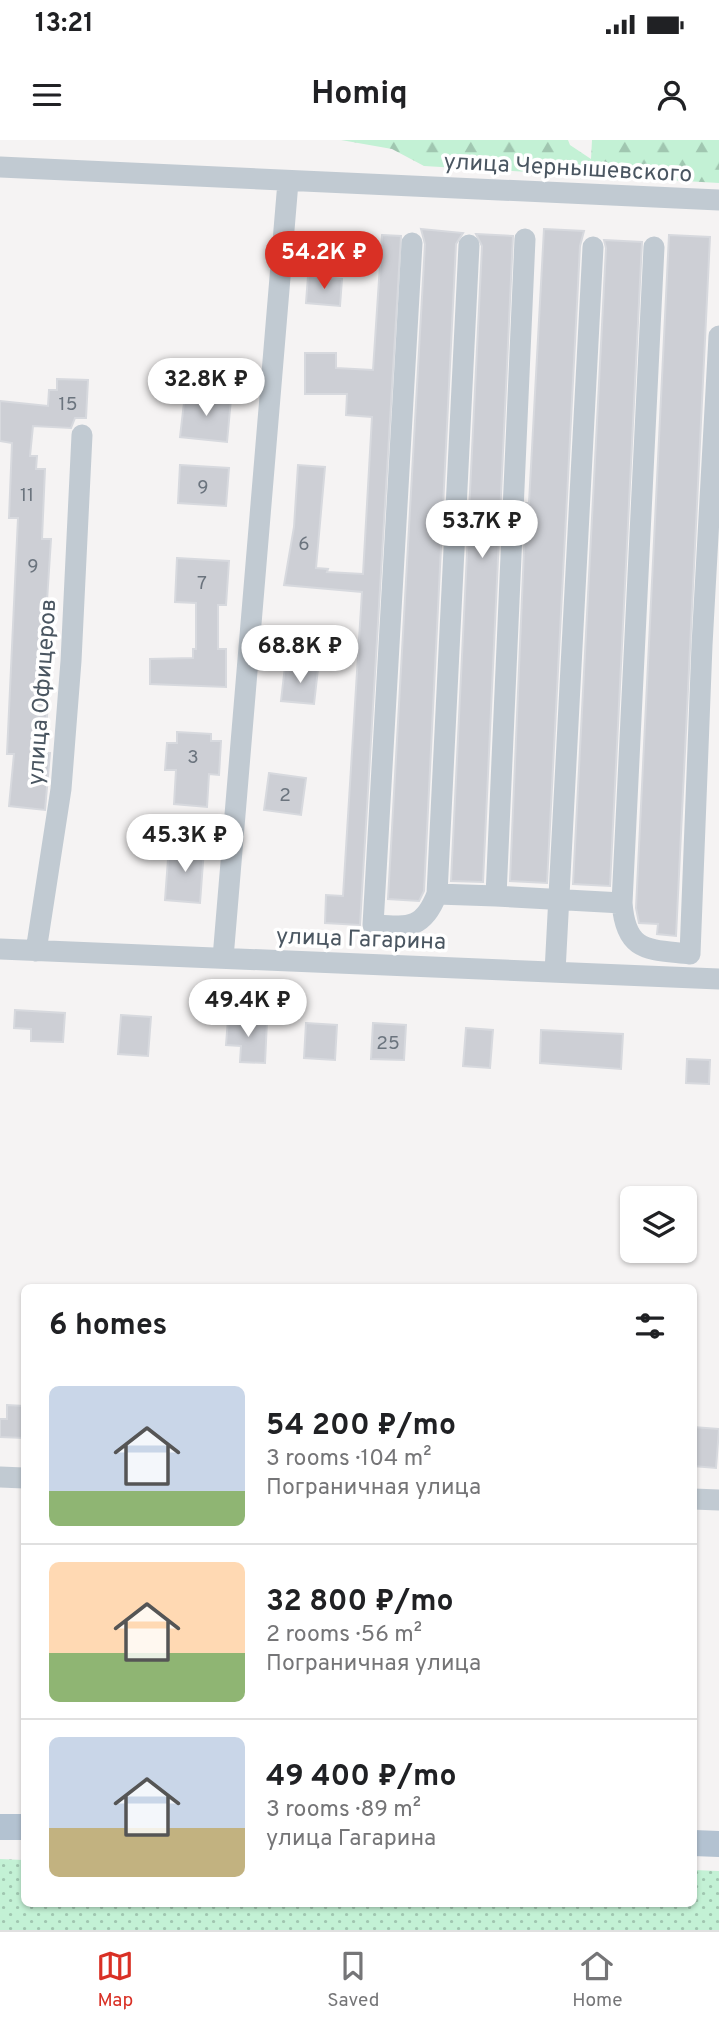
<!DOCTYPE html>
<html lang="en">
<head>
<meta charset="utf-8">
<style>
	:root { --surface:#fff; --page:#f2f2f2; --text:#202124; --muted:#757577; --line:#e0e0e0; --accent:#d93025 }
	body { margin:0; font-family:Overpass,sans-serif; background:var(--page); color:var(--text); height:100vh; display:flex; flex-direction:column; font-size:26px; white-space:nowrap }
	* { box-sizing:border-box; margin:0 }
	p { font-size:23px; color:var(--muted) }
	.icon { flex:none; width:38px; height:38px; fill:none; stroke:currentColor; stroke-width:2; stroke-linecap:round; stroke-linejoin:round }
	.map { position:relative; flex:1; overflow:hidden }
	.side { position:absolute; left:21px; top:1144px; width:676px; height:623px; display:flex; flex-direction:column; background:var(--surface); border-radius:10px; box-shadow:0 2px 5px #0004 }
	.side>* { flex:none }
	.fabs { position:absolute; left:620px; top:1046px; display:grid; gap:14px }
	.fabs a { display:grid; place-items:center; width:77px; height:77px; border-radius:10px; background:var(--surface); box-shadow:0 2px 5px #0004; font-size:35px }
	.price { position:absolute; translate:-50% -60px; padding:0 16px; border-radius:24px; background:#fff; color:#222; font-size:23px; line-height:46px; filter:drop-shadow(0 2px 4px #0008) }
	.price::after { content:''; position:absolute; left:50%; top:42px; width:21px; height:16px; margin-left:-10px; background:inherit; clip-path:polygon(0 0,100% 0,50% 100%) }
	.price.current { background:var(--accent); color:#fff }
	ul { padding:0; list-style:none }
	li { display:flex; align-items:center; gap:21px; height:175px; padding:0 28px }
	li+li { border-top:2px solid var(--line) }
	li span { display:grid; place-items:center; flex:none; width:196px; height:140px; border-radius:10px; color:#555 }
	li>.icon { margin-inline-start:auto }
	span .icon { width:84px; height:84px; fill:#fffc; stroke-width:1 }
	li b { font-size:30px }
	h2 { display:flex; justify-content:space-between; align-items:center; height:84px; padding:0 28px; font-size:30px }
	.status { display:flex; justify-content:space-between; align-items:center; height:49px; padding:0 35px; background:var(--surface); direction:ltr }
	.status svg { height:19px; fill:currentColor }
	header { display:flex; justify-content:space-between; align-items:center; height:91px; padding:0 28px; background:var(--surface); font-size:32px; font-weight:700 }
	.tabs { display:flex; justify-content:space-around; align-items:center; height:98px; border-top:2px solid var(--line); background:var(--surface); font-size:19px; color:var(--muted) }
	.tabs a { display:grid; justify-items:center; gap:4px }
	.tabs .current { color:var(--accent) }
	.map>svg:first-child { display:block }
</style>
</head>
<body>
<div class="status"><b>13:21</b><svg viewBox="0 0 49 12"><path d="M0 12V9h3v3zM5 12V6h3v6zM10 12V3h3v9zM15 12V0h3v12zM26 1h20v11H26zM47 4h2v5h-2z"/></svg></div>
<header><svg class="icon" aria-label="menu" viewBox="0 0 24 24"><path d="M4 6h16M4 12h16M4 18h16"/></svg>Homiq<svg class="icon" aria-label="person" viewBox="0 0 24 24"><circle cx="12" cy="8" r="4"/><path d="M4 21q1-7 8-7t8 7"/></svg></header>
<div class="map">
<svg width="719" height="1790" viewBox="0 0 719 1790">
	<defs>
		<pattern id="grass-dots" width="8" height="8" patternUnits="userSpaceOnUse" patternTransform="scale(1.75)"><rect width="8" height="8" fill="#c3f1d5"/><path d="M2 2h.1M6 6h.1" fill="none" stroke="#a0c6b0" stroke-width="1.8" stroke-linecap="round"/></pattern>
		<pattern id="forest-firs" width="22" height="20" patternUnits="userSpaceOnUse" patternTransform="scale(1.75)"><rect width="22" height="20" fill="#c3f1d5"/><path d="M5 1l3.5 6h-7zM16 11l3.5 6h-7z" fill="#a0c6b0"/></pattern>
	</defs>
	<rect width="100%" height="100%" fill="#f5f3f3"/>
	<!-- grass -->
	<path fill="url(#grass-dots)" d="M0,1719l24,1v44h669v-34l26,1v59h-719z"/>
	<!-- forest -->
	<path fill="url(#forest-firs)" d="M341,0h227l2,5 21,14 1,-19h127v43l-295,-17 -32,-17z"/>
	<!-- building -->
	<path fill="#cdcfd5" stroke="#d7d9de" stroke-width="2" d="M421,89l42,4 -7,11 -32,647 -5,10 -31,-2 37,-655z
		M544,89l40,2 -4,15 -33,637 -37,-2 16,-378h3z
		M476,94l37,2 -30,646 -32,-1 31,-635z
		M382,95l19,1 -41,689 -35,-2 1,-28 17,1 19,-304 -78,-7 10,-58 4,-62 27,2 -9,101 12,1 -1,3 36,2 9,-157 -26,-2 1,-21h-42v-41h31v15l37,2z
		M669,95l41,2 -34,699 -19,-2 1,-10 -19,-1 -3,-15z
		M604,100l38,2 -32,644 -37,-2 33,-636z
		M308,136l34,3 -2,27 -34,-3z
		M57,239l31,1 -2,38h-11l-4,10 -38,-2 -3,30h7l-1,13h9l-3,70h9l-6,93h9l-1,30 -16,-1 -1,42 12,1 -4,49h6l-5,57 -36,-4 5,-52h-7l11,-236h-9l3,-75 -12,-2v-40l48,5 1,-16h8z
		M185,254l46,5 -4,43 -47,-5z
		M180,325l49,3 -3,38 -48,-3z
		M177,418l52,3 -3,44h-8v44h8v38l-76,-3v-25l43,-1v-9h3v-46l-21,-1z
		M285,526l33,3 -4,35 -33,-3z
		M177,592l34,2v7h10l-2,34 -10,-1 -2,33 -33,-3 2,-34h-11l2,-27h10z
		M269,633l37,5 -5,37 -37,-5z
		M169,706l35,3 -4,54 -35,-3z
		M15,870l50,3 -2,29 -32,-1v-12l-17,-1z
		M121,875l30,2 -3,39 -30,-2z
		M228,879l39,2 -2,42 -25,-1 1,-16 -15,-1z
		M306,883l31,2 -2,35 -31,-2z
		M373,883l33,2 -2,35 -33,-1z
		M466,888l27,2 -3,38 -27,-2z
		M541,890l82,4 -2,35 -81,-6z
		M687,919l23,1 -1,24 -23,-1z
		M7,1265l17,1v32l-24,-1v-18h7z
		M693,1287l26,2 -3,39 -23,-2z"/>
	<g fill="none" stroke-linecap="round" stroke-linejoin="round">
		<!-- minor -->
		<path stroke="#c1cad2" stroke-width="21" d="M0,27l719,33
			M525,99l-29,657 126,7 32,-656
			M412,103l-39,682c35,2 50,5 64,-31
			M469,105l-32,649 59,2
			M622,763c4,50 26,46 68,51l12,-309 17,-309
			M0,809l719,30
			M36,811l25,-162 10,-128 11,-226
			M223,818l65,-776
			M555,832l38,-725
			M0,1337l24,1
			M693,1359l26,1"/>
		<!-- major -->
		<path stroke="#b3c2d1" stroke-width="26" d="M0,1687h24
			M693,1703l26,1"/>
	</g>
	<g text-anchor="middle" stroke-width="7" stroke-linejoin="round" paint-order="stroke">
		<!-- number labels -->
		<g font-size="19" fill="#6b747e">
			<text x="68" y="270">15</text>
			<text x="203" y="353">9</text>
			<text x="27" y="361">11</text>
			<text x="304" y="410">6</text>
			<text x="33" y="432">9</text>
			<text x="202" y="449">7</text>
			<text x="193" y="623">3</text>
			<text x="285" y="661">2</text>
			<text x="388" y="909">25</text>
		</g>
		<!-- street labels -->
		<g font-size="23" fill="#4a5661" stroke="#fff">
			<text transform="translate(568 27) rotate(3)" y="8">улица Чернышевского</text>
			<text transform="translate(41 552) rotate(-86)" y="8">улица Офицеров</text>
			<text transform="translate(361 798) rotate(2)" y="8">улица Гагарина</text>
		</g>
	</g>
</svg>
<div class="fabs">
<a><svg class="icon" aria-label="layers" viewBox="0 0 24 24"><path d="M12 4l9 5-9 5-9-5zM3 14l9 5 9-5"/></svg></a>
</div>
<b class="price current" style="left:324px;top:151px">54.2K ₽</b>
<b class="price" style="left:206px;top:278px">32.8K ₽</b>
<b class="price" style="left:482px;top:420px">53.7K ₽</b>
<b class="price" style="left:300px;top:545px">68.8K ₽</b>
<b class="price" style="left:185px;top:734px">45.3K ₽</b>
<b class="price" style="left:248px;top:899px">49.4K ₽</b>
<section class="side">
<h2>6 homes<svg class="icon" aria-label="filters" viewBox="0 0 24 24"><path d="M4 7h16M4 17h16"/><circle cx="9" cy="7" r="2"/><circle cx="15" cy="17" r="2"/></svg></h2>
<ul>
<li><span style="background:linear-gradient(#c9d6e8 75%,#8fb573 0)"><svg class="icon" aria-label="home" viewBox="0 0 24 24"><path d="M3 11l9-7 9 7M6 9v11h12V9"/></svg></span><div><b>54 200 ₽/mo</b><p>3 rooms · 104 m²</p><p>Пограничная улица</p></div></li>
<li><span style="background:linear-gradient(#ffd9b3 65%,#8fb573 0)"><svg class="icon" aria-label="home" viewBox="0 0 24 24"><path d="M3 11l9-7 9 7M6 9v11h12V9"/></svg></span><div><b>32 800 ₽/mo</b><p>2 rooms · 56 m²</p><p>Пограничная улица</p></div></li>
<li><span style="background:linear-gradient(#c9d6e8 65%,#c2b280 0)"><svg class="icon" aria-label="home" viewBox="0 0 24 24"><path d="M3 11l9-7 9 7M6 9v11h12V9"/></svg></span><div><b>49 400 ₽/mo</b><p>3 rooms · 89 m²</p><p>улица Гагарина</p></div></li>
</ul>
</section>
</div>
<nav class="tabs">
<a class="current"><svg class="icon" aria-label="map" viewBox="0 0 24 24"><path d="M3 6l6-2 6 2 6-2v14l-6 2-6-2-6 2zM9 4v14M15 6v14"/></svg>Map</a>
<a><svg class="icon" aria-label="saved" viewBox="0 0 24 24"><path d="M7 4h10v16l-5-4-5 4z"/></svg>Saved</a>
<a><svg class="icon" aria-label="home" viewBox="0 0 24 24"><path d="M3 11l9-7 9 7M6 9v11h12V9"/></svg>Home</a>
</nav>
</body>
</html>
